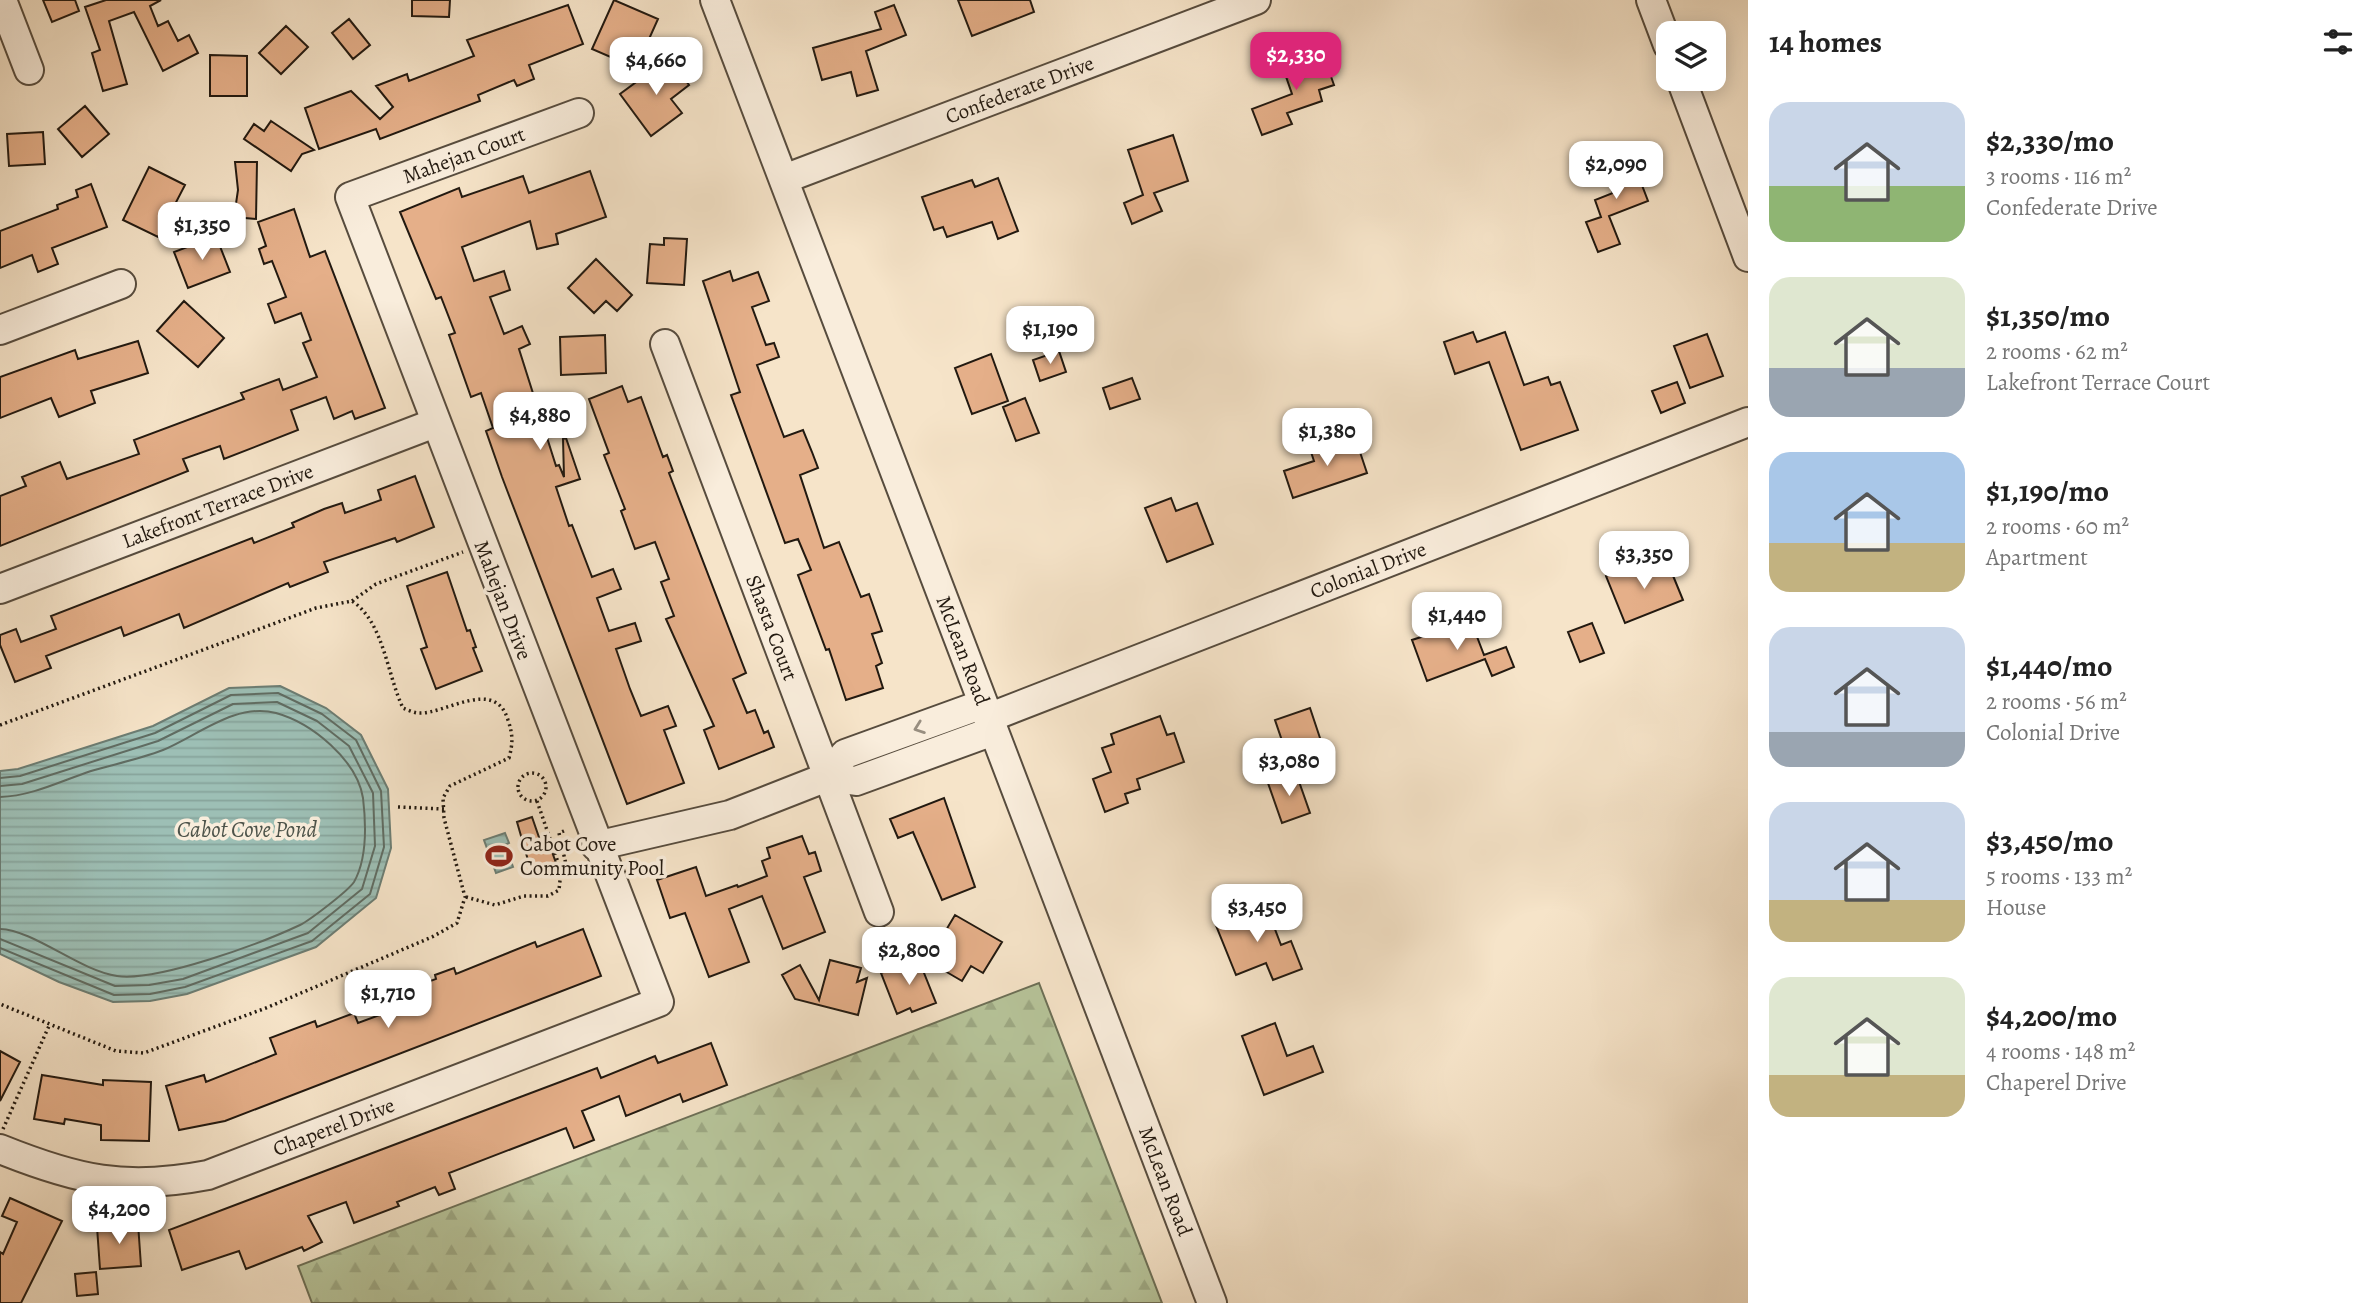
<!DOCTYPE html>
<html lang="en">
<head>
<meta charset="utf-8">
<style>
	:root { --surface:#fff; --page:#f2f2f2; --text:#222; --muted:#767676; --accent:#db2777 }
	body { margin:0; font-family:Alegreya,serif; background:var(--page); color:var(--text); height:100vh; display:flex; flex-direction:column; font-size:26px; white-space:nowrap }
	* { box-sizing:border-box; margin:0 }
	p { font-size:23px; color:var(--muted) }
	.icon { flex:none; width:38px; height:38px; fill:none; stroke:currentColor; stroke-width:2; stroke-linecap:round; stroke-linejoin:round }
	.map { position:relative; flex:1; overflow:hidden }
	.drawer { display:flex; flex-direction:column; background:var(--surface); width:630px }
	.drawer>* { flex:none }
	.tools { position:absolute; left:1656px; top:21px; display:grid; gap:14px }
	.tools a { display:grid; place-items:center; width:70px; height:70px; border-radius:14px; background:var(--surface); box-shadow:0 4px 18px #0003; font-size:35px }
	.price { position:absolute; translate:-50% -60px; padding:0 16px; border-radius:14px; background:#fff; color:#222; font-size:23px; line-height:46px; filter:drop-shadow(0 2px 4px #0008) }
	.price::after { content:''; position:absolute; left:50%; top:42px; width:21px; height:16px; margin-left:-10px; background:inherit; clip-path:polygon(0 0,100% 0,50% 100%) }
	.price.current { background:var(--accent); color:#fff }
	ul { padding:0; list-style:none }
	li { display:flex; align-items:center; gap:21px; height:175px; padding:0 21px }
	li span { display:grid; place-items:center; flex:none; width:196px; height:140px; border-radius:21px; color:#555 }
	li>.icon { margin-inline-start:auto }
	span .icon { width:84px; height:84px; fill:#fffc; stroke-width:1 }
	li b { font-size:30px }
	h2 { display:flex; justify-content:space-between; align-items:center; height:84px; padding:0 21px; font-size:30px }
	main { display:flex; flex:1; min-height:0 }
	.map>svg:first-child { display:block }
</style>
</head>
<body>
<main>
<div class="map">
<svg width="1748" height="1303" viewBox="0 0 1748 1303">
	<defs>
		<pattern id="forest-firs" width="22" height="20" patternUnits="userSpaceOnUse" patternTransform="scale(1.75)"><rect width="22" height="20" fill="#b7c59b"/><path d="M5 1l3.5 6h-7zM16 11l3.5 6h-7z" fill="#9da984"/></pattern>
		<pattern id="water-rules" width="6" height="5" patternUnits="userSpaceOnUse" patternTransform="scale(1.75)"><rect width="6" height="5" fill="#9dbfb5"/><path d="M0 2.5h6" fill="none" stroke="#87a49b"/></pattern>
	</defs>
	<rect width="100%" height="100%" fill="#f6e4c9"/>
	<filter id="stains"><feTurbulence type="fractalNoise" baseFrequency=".00286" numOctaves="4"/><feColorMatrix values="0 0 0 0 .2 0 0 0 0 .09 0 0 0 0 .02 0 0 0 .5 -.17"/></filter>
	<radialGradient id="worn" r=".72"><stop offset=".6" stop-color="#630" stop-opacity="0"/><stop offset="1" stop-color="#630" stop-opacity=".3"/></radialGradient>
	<!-- forest -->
	<path fill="url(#forest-firs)" stroke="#6c6f56" stroke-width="2" d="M1039,983l123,320h-850l-14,-37z"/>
	<!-- water -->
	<path fill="url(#water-rules)" stroke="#6c7d73" stroke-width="2" d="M280,686l46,22 35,27 27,54 3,59 -15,50 -60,49 -129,47 -37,7 -37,1 -54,-20 -59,-28v-183l18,-2 135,-43 76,-38z
		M505,833l4,10 -4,2 8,22 -17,6 -12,-33z"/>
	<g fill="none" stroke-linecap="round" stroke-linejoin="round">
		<!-- shore -->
		<path stroke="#606c62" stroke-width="2" d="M0,778l20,-2 135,-43 76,-38 47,-2 44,21 34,26 25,51 3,56 -14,47 -58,47 -127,46 -35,7 -36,1 -114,-47
			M0,786l22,-2 136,-43 75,-37 44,-2 40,19 32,25 24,47 2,53 -13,43 -54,44 -125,46 -34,6 -34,1 -115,-47
			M0,797c32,-1 61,-16 91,-26 24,-7 49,-12 72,-21 34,-14 73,-48 113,-37 36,10 81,47 87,85 3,25 4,61 -9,84 -6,9 -44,38 -54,43 -38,18 -143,57 -183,51 -37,-5 -83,-46 -117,-47"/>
	</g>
	<!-- building -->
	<path fill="#e5af89" stroke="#221910" stroke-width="2" d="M43,0h32l4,11 -27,11z
		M106,0h55l-11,6 8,20 10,-5 10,20 11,-6 9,18 -35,18 -29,-59 -25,9 18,63 -24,7 -11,-38 8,-3 -15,-43z
		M412,0h38l-1,17 -37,-1z
		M614,0l44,19 -22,49 -44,-19z
		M958,0h72l4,12 -62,24z
		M568,5l15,39 -54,21 5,14 -17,7 -3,-6 -36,15 2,6 -100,38 -4,-10 -57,20 -14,-41 46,-17 29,28 13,-12 -17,-21 31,-12 2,7 65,-25 -7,-16z
		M894,5l12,30 -40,16 12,39 -21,6 -6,-24 -29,8 -9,-32 68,-19 -6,-17z
		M349,19l21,26 -17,14 -21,-26z
		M286,26l22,21 -27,27 -22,-21z
		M1322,51l12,34 -15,5 3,11 -35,12 5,11 -30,11 -10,-26 40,-15 -10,-29z
		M210,55l37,1v40h-37z
		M669,58l20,27 -18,14 11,14 -31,23 -31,-42z
		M85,106l24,28 -27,23 -24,-28z
		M271,121l43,29 -12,4 -11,17 -47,-32 10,-15 10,7z
		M43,132l2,32 -36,2 -2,-32z
		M1173,135l15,46 -34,12 8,18 -30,13 -8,-21 19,-8 -15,-45z
		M1630,154l18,47 -39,15 11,28 -22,8 -12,-30 15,-5 -6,-17 18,-7 -10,-28z
		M235,162h22l-1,57 -22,-2 4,-27z
		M149,167l36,18 -27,52 -35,-17z
		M590,171l16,46 -50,17 2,10 -21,5 -7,-28 -68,26 12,34 30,-10 6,19 -20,7 14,37 18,-8 8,18 -11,5 37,117 3,-1 5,12 -1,-38 3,-1 14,41 -24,8 13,39 3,-1 20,52 21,-8 8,20 -24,9 12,33 26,-8 6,18 -25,8 14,40 11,27 27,-10 8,20 -12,4 20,53 -57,21 -125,-327 -16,-46 7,-3 -12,-35 -10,4 -22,-62 6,-2 -14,-36 -5,2 -36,-87 59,-24 3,9 61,-21 6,17z
		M998,178l20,53 -20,8 -6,-17 -45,15 -4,-10 -9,3 -12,-33 50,-17 3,7z
		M91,184l16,43 -55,21 6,16 -20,8 -6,-17 -32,13v-37l58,-22 -1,-4 21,-8 -2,-7z
		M294,209l16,48 15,-6 60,157 -30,11 -3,-8 -18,8 -8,-22 -35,13 7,20 -74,29 -4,-13 -37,13 5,12 -188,75v-50l26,-10 -4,-9 38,-15 7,17 72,-25 -5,-14 110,-41 -3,-6 38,-14 4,11 34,-13 -14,-34 8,-3 -10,-27 -26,10 -7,-19 18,-7 -14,-36 -8,3 -5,-15 7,-3 -8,-24z
		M216,236l14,36 -42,16 -14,-36z
		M664,238l23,1 -3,46 -37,-2 3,-39 14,1z
		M596,259l36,36 -15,16 -11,-10 -12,12 -26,-25z
		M730,271l3,10 25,-9 11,29 -17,6 14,38 8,-2 5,14 -22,8 27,72 19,-7 9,22 6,16 -18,7 24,73 15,-6 22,55 8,-3 13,37 -10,3 10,29 -6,3 7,22 -37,12 -17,-51 -3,1 -28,-75 13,-5 -13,-31 -13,4 -54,-148 9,-3 -37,-111z
		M184,301l40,37 -26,29 -41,-36z
		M1473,332l4,10 28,-10 19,53 24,-8 3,8 9,-3 18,48 -57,20 -32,-88 -34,12 -11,-32z
		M1707,334l16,42 -33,12 -16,-42z
		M605,335l1,38 -45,2 -1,-38z
		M138,341l10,32 -57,18 4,12 -36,14 -8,-19 -51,20v-41l75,-27 3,9z
		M1059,351l7,21 -26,9 -7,-21z
		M991,354l17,47 -36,13 -17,-46z
		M1132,378l8,21 -30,10 -7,-21z
		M1677,382l8,21 -24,10 -9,-22z
		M622,386l6,16 13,-5 22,60 4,-2 6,16 -4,2 77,200 -13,6 14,34 8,-3 9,23 4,-2 6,16 -55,22 -15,-39 10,-4 -48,-107 8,-3 -13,-34 8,-3 -14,-37 -20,7 -14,-38 4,-2 -21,-54 5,-2 -20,-54z
		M1025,398l14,35 -23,8 -13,-34z
		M1355,437l12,36 -74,25 -9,-27 30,-10 -3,-9z
		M415,476l19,51 -37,15 -2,-4 -71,24 4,10 -38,15 -2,-4 -104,45 -5,-14 -55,22 -3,-9 -75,29 5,12 -36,14 -15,-37v-10l16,-6 5,13 35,-13 -5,-13 201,-78 2,5 40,-16 -2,-4 32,-14 18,-6 3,10 36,-13 -3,-10z
		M1171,498l5,13 21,-8 16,41 -46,18 -22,-54z
		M1667,561l16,39 -58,23 -19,-47 21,-9 4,8z
		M447,572l20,59 3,-1 6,17 -3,1 9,23 -46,18 -15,-40 6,-2 -20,-61z
		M1471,621l13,34 22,-8 8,20 -22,9 -7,-17 -58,22 -15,-41z
		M1592,623l12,30 -24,9 -12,-30z
		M1310,708l16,48 -35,11 -16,-47z
		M1160,716l7,19 7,-2 10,29 -47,17 3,10 -15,5 3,9 -23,9 -12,-33 18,-7 -9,-24 12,-4 -3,-10z
		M1296,773l14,40 -28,10 -14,-40z
		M944,798l31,89 -33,13 -29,-68 -15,6 -8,-19z
		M532,817l10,29 4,-1 2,5 3,-1 5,14 -24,11 -15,-52z
		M802,836l7,18 6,-2 6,19 -17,6 21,55 -42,17 -21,-53 -33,13 20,53 -40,15 -24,-64 -15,5 -13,-38 39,-13 10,29 31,-11 1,2 29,-11 -5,-15 8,-3 -3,-10z
		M1265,903l16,42 10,-4 11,28 -29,11 -7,-17 -30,12 -21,-52z
		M955,915l47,27 -19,31 -12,-7 -9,15 -41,-24 12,-5z
		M583,929l18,47 -376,145 -46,9 -13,-44 38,-11 2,7 70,-28 -6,-16 45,-17 2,6 37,-14 4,10 27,-10 -5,-13 56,-21 -1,-4 19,-7 2,6 79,-32 2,5z
		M918,958l18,45 -24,9 -2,-4 -13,6 -16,-41z
		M830,960l31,8 -4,14 10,-4 -9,37 -63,-16 -13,-24 18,-10 19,35z
		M1275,1023l12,33 26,-10 10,26 -59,23 -22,-59z
		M711,1043l16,42 -44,17 -3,-8 -54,22 -7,-20 -37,15 12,29 -20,8 -8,-20 -117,45 6,16 -16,6 -4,-8 -38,15 2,4 -45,17 -8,-21 -38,14 14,26 -18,9 -2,-4 -56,22 -7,-18 -57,19 -13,-40 428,-162 4,10 54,-22 3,7z
		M0,1051l20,11 -20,39z
		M42,1075l61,10v-5l48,2 -2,59 -48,-1v-15l-36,-6 -1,5 -30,-5z
		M10,1198l52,23 -41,82h-21v-51l3,2 14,-32 -15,-6z
		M138,1223l3,43 -41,3 -3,-42z
		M96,1272l2,22 -21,2 -2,-22z"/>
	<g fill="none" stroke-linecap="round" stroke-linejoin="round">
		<defs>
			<g id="minor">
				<path d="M2,0l27,70"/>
				<path id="s1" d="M715,0l497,1303"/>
				<path d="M1651,0l17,45"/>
				<path d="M1681,79l67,178"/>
				<path id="s2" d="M784,179l472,-179"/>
				<path d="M0,330l121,-46"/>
				<path id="s3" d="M665,344l214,568"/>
				<path id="s4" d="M0,589l435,-166"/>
				<path id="s5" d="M988,718l760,-296"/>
				<path d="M827,777l29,4 137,-50"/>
				<path d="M596,846l134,-31 97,-38 18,-23 138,-50"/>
				<path id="s6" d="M0,1149c77,31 125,42 208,26l451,-173 -309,-805 229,-84"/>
			</g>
		</defs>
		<!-- minor casing -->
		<use href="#minor" stroke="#574c3e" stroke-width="32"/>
		<!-- path -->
		<path stroke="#221910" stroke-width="3.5" stroke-dasharray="2 3.5" stroke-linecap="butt" d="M352,601l24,-17 87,-32
			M0,725l316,-117 36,-7c32,21 35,74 51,107 5,2 11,5 16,5 27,1 76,-36 89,7 5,15 5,23 1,38l-59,28 -7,12 1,20 21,79 -8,26 -25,14 -166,71 -122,45 -28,-2 -116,-47
			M518 787a14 14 0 1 1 28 0a14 14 0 1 1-28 0Z
			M537,801l24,70
			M398,807l46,2
			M564,831l-5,2 8,36
			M466,897l29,8 29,-9h24l11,-6 2,-19 21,-7
			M3,1129l46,-103"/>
		<!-- minor -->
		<use href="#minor" stroke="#f9eddc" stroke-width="28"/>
	</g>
	<!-- one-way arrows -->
	<defs><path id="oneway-chevron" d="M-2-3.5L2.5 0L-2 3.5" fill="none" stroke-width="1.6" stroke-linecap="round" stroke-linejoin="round" transform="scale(1.75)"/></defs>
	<use stroke="#988e80" href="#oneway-chevron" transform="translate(919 728) rotate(160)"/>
	<!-- icons -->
	<defs>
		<symbol id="stadium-bare" viewBox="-9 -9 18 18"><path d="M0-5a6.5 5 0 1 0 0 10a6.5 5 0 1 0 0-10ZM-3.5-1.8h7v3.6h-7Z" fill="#8f2418" stroke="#f9eddc" stroke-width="2.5" paint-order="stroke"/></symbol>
	</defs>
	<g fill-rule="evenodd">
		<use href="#stadium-bare" x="480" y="837" width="38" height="38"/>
	</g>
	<g text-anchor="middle" stroke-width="7" stroke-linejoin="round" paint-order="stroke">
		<!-- street labels -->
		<g font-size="21" fill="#221910" stroke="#f9eddc">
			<text dy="7" stroke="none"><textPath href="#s2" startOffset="252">Confederate Drive</textPath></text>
			<text dy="7" stroke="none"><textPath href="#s6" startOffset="1680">Mahejan Court</textPath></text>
			<text dy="7" stroke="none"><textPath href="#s4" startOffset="233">Lakefront Terrace Drive</textPath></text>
			<text dy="7" stroke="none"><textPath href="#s5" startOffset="408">Colonial Drive</textPath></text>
			<text transform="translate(503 600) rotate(69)" y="7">Mahejan Drive</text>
			<text dy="7" stroke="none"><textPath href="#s3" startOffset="303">Shasta Court</textPath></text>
			<text dy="7" stroke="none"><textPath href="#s1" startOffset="696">McLean Road</textPath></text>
			<text dy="7" stroke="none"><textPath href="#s6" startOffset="348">Chaperel Drive</textPath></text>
			<text dy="7" stroke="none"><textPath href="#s1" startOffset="1264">McLean Road</textPath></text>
		</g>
		<!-- poi labels -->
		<g font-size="21" fill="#221910" stroke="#f9eddc" text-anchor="start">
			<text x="520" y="851">Cabot Cove<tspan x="520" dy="24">Community Pool</tspan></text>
		</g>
		<!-- water labels -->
		<g font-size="23" font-style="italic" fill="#4d534a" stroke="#f9eddc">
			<text x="247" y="837">Cabot Cove Pond</text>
		</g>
	</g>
	<rect width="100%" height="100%" filter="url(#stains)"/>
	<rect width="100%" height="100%" fill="url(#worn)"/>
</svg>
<div class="tools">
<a><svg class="icon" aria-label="layers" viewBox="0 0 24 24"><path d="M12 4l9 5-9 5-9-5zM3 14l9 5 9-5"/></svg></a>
</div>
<b class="price current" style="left:1296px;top:92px">$2,330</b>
<b class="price" style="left:656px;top:97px">$4,660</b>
<b class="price" style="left:1616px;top:201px">$2,090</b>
<b class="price" style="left:202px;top:262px">$1,350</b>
<b class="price" style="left:1050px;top:366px">$1,190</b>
<b class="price" style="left:540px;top:452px">$4,880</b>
<b class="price" style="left:1327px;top:468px">$1,380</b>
<b class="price" style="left:1644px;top:591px">$3,350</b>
<b class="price" style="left:1457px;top:652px">$1,440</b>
<b class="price" style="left:1289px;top:798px">$3,080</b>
<b class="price" style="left:1257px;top:944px">$3,450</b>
<b class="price" style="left:909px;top:987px">$2,800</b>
<b class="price" style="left:388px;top:1030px">$1,710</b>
<b class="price" style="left:119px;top:1246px">$4,200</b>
</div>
<section class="drawer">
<h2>14 homes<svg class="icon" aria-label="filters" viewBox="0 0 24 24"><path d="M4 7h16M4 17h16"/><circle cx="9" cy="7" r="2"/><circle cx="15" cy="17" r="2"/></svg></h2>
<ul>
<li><span style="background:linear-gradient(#c9d6e8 60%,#8fb573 0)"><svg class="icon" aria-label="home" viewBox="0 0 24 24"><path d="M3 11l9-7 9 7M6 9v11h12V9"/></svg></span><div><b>$2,330/mo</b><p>3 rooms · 116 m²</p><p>Confederate Drive</p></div></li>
<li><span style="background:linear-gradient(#dfe7d0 65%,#9aa5b1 0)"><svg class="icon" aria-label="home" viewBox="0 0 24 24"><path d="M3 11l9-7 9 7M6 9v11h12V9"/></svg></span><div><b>$1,350/mo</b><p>2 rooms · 62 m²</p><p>Lakefront Terrace Court</p></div></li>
<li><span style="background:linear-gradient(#a9c7e8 65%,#c2b280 0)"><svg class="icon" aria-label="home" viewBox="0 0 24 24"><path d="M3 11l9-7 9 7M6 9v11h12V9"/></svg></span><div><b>$1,190/mo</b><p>2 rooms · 60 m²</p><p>Apartment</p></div></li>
<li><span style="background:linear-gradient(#c9d6e8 75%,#9aa5b1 0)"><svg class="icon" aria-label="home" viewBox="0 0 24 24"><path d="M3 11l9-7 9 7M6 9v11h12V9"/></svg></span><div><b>$1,440/mo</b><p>2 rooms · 56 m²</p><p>Colonial Drive</p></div></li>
<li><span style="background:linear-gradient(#c9d6e8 70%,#c2b280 0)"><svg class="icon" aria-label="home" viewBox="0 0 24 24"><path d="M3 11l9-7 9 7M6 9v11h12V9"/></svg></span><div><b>$3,450/mo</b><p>5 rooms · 133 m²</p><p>House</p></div></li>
<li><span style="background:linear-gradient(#dfe7d0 70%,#c2b280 0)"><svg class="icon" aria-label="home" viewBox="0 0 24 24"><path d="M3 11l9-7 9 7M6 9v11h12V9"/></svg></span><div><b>$4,200/mo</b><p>4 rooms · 148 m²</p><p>Chaperel Drive</p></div></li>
</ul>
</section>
</main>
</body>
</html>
